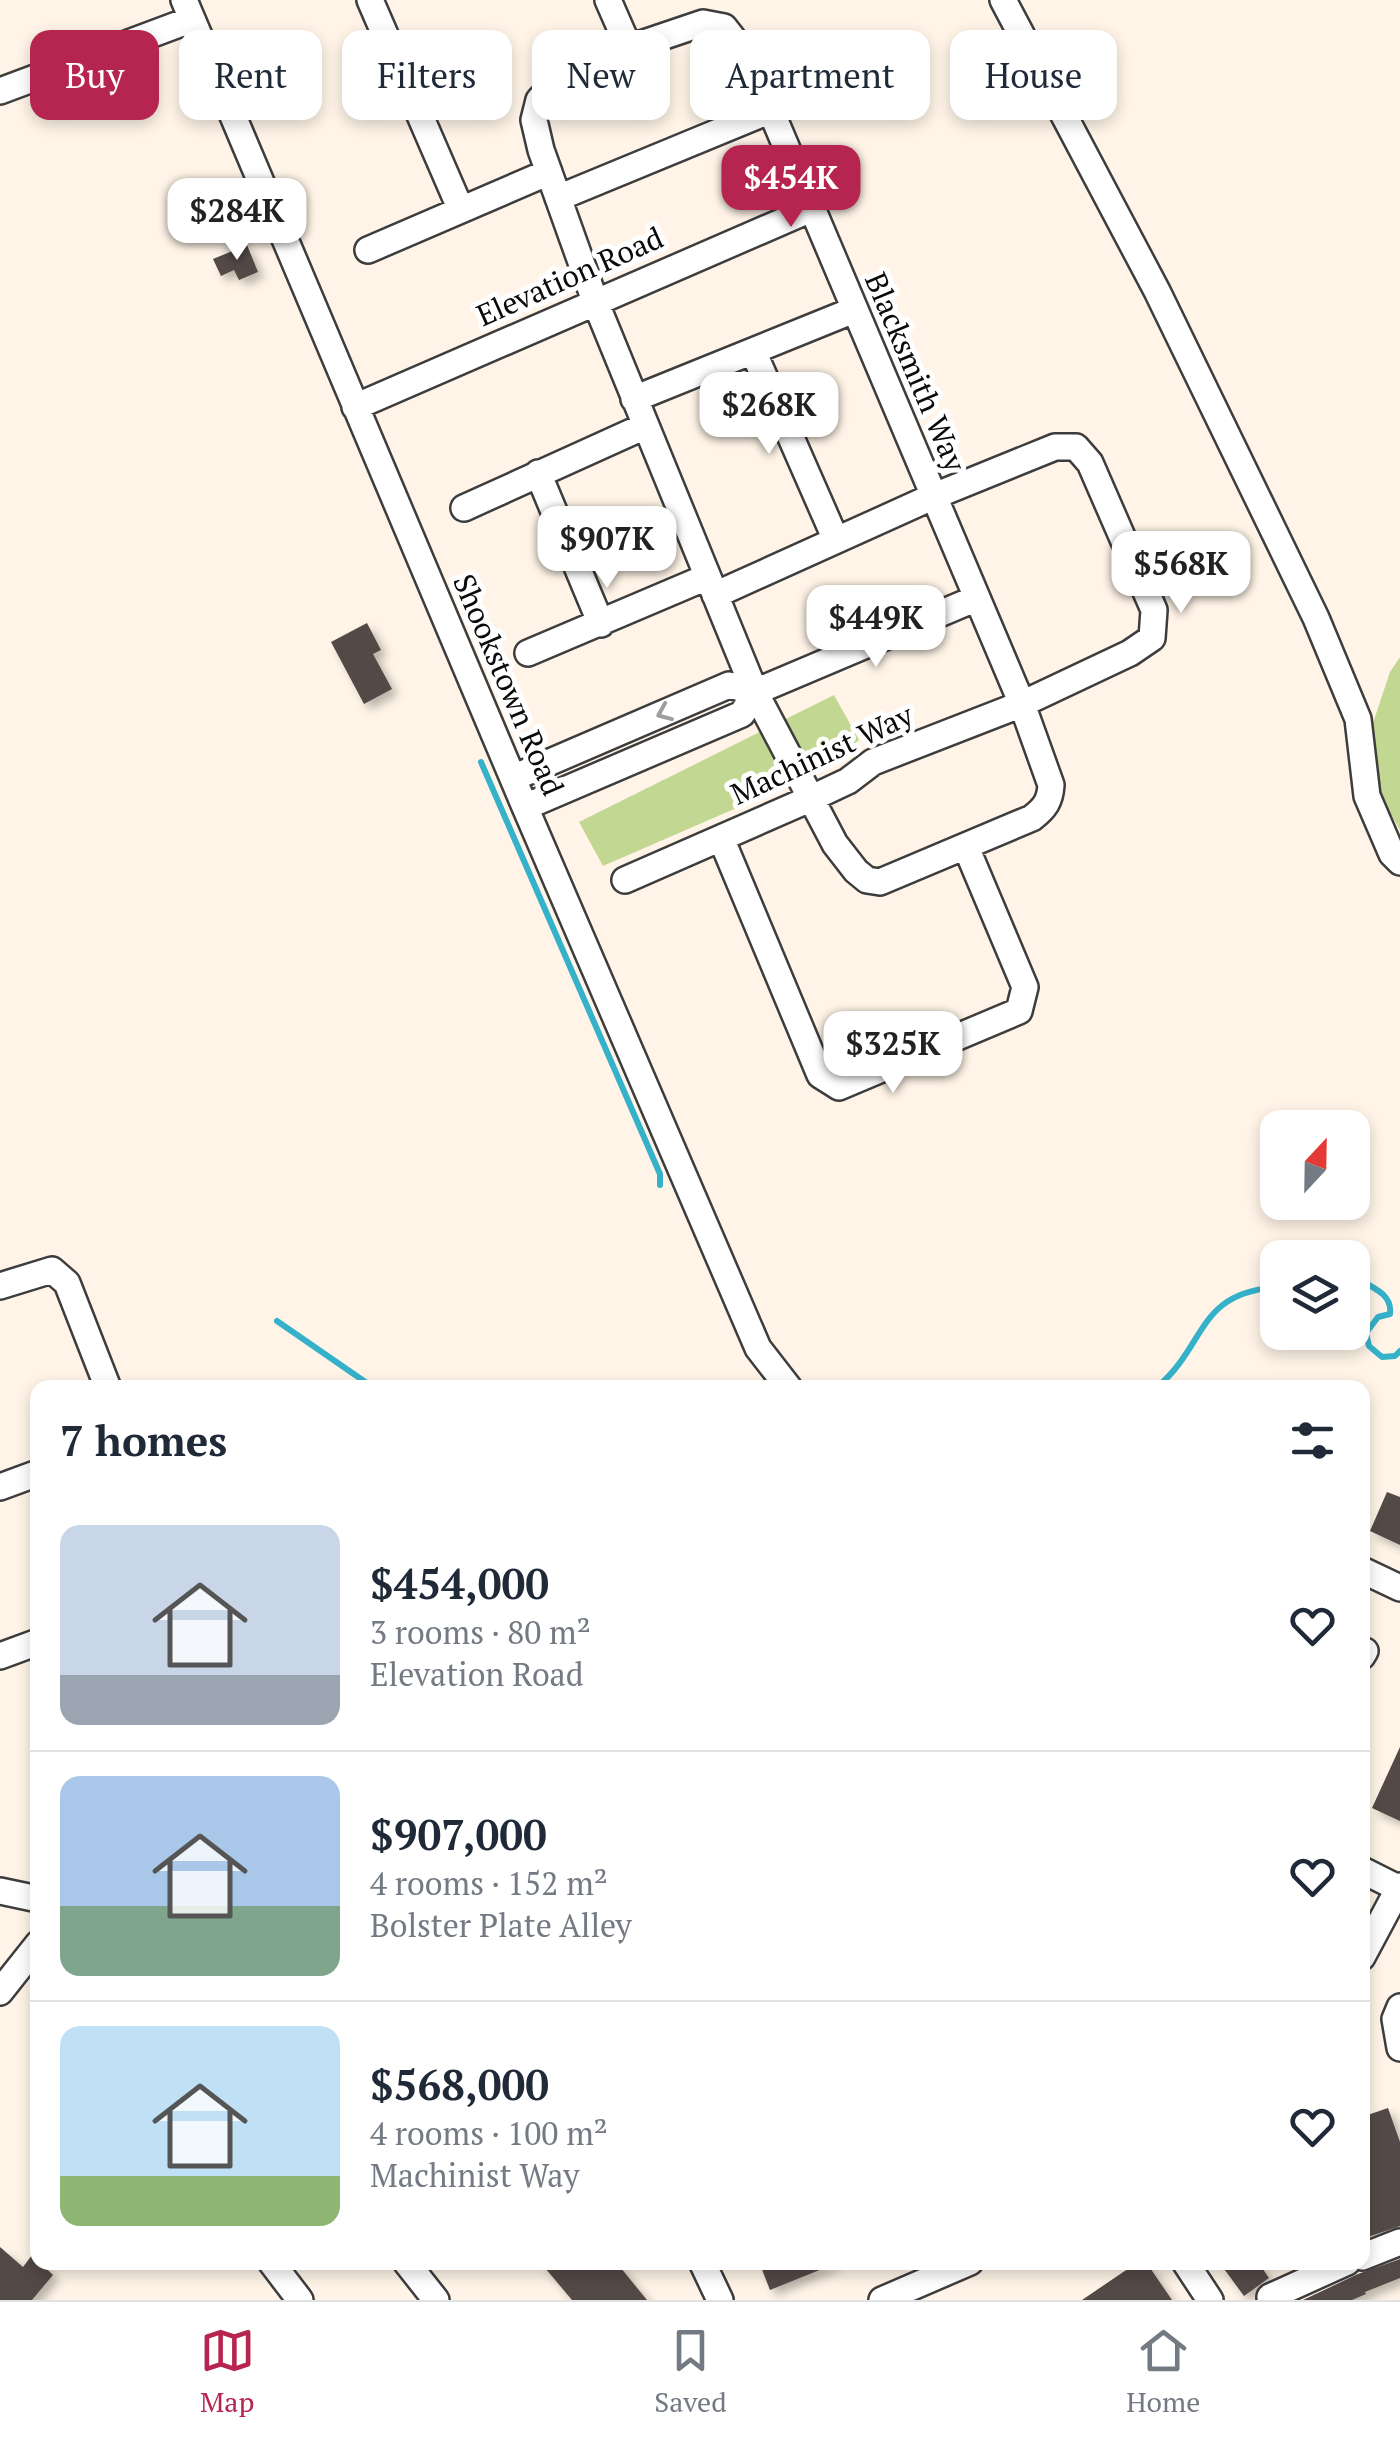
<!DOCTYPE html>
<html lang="en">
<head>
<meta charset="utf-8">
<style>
	:root { --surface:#fff; --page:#f6f6f7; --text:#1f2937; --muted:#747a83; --line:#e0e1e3; --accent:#b6254f }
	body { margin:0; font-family:"PT Serif",serif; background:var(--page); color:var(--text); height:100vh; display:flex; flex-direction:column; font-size:38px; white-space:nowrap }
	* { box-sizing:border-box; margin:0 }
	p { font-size:32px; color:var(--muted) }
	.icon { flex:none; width:55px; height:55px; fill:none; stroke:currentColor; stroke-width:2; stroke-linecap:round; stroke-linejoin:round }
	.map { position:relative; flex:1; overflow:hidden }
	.panel { position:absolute; left:30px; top:1380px; width:1340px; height:890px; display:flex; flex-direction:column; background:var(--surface); border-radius:20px; box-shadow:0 5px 15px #0003 }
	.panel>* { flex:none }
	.top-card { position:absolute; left:30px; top:30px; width:1340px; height:90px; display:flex; gap:20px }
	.needle { width:65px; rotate:22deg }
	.buttons { position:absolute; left:1260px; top:1110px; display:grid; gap:20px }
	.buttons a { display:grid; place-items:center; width:110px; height:110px; border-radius:20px; background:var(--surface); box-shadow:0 5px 15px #0003; font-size:50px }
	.price { position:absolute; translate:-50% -85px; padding:0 22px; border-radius:20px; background:#fff; color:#222; font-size:32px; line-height:65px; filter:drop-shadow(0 2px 5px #0008) }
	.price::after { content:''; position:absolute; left:50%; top:60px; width:30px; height:22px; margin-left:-15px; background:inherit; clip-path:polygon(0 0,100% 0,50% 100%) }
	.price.selected { background:var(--accent); color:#fff }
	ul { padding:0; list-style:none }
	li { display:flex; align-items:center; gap:30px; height:250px; padding:0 30px }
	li+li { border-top:2px solid var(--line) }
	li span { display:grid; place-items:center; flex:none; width:280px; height:200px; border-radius:20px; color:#555 }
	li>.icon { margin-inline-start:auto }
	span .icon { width:120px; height:120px; fill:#fffc; stroke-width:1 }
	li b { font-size:42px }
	h2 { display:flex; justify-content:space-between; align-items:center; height:120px; padding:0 30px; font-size:42px }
	.tag { padding:0 35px; border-radius:20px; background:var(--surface); box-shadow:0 5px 15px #0003; font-size:35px; line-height:90px }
	.tag.selected { background:var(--accent); color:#fff }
	.tabs { display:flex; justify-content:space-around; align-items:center; height:140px; border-top:2px solid var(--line); background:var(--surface); font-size:28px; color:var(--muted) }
	.tabs a { display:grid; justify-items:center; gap:5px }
	.tabs .selected { color:var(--accent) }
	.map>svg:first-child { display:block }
</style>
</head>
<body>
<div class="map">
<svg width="1400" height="2300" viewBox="0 0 1400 2300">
	<defs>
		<filter id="shadow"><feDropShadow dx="6" dy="6" stdDeviation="5" flood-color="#0004"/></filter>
	</defs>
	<rect width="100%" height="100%" fill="#fff4e7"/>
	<!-- forest -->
	<path fill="#c2d792" d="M1400,657v173l-24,-42 -3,-65 17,-51z
		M834,695l25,45 -33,29 -223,97 -24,-44z"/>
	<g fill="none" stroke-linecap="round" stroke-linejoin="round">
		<!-- stream -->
		<path stroke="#35b2ca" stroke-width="6" d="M481,762l179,412v11
			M1352,1276c16,10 41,16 38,38l-12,3 -12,16 3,13 13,11 13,-1 5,-5
			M277,1321l97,67
			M1156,1388c52,-43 39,-95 122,-101"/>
	</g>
	<!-- building -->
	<path fill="#524846" filter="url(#shadow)" d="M247,245l11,27 -19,8 -5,-10 -13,6 -8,-17z
		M367,623l14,27 -8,4 19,35 -28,15 -33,-62z
		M1387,1492l13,5v48l-30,-14z
		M1400,1747v74l-28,-13z
		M1388,2108l12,34v84l-38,13v-122z
		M0,2247l23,20 9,-12 21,20 -21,25h-32z
		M1400,2259v19l-35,14 1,2 -14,6h-49l55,-26z
		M540,2262h76l31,38h-75z
		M759,2262h78v1l-67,27z
		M1138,2262h8l26,38h-90z
		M1219,2262h39l11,16 -25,18z"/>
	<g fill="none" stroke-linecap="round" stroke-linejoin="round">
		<defs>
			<path id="minor" d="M184,0l341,807 233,541 31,40
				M370,0l91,210
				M608,0l21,48
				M1003,0l154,291 159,327 42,101 9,77 25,58 8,8
				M703,23l21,4 25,32 273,645 29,81c-1,16 -6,23 -19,33l-152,64 -13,-2 -11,-9 -21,-27 -80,-152 -160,-391 -54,-151 -7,-30 5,-20 20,-21 70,-31z
				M0,91l190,-71
				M558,198l211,-87
				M368,250l181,-78
				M753,351l83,189
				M634,399l220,-89
				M355,407l456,-198
				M538,473l63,151
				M464,508l181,-82
				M528,653l179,-76
				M513,778l216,-93 26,7
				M525,807l217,-93 13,-22 222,-94
				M721,838l99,237 19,12 180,-76 6,-24 -59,-140
				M625,880l187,-82 36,-17 25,-19 149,-58 108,-51 22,-15 2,-28 -64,-147 -14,-16h-21l-123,50 -217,98
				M0,1286l52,-16 15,13 41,105
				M0,1487l38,-14
				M1362,1570l38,18
				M0,1656l38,-14
				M1362,1656l3,-5
				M1362,1870l38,19
				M0,1891l38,8
				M1362,1957l38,-71
				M0,1992l38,-48
				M1400,2007l-5,12 5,29
				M1362,2257l38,-15
				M271,2262l29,38
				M406,2262l30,38
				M702,2262l18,38
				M1185,2262l25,38
				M1270,2297l77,-35
				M882,2300l88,-38"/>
		</defs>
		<!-- minor casing -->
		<use href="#minor" stroke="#3d3d3d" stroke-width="30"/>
		<!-- minor -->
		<use href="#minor" stroke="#fff" stroke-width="25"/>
	</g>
	<!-- one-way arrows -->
	<defs><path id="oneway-chevron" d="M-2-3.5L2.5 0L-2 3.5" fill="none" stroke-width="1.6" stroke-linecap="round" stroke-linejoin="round" transform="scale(2.5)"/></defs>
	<use stroke="#9d9d9d" href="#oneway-chevron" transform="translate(664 713) rotate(157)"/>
	<g text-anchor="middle" stroke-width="10" stroke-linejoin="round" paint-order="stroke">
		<!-- street labels -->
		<g font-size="30" fill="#0a0a0a" stroke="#fff">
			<text transform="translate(570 277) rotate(-24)" y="10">Elevation Road</text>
			<text transform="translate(915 372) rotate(67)" y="10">Blacksmith Way</text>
			<text transform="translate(508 685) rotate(67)" y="10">Shookstown Road</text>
			<text transform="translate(822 755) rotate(-25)" y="10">Machinist Way</text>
		</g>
	</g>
</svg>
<div class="buttons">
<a><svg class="needle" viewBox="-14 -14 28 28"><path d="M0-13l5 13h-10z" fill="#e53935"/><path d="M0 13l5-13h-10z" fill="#747a83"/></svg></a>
<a><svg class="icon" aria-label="layers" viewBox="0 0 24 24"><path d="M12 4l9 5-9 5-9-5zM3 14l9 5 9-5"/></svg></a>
</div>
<b class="price selected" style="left:791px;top:230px">$454K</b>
<b class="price" style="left:237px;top:263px">$284K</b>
<b class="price" style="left:769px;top:457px">$268K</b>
<b class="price" style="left:607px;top:591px">$907K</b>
<b class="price" style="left:1181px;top:616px">$568K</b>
<b class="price" style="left:876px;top:670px">$449K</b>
<b class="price" style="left:893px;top:1096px">$325K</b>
<div class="top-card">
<a class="tag selected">Buy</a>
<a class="tag">Rent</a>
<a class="tag">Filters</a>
<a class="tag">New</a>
<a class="tag">Apartment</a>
<a class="tag">House</a>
</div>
<section class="panel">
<h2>7 homes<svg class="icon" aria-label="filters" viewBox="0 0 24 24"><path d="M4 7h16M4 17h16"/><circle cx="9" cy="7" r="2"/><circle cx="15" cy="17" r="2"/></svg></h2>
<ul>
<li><span style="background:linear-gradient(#c9d6e8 75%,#9aa5b1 0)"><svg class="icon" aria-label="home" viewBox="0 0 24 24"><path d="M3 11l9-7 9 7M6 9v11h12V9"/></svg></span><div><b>$454,000</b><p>3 rooms · 80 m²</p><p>Elevation Road</p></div><svg class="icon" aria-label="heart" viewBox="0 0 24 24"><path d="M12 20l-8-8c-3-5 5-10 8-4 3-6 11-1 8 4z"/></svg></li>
<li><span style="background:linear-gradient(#a9c7e8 65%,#7fa58c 0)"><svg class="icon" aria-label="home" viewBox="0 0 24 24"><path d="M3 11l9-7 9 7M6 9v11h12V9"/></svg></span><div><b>$907,000</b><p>4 rooms · 152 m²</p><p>Bolster Plate Alley</p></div><svg class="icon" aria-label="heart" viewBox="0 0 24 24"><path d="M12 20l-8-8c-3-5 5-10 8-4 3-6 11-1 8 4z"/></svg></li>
<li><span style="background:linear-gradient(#bfe0f5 75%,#8fb573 0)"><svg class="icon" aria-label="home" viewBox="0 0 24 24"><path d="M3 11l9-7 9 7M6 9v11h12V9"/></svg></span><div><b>$568,000</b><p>4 rooms · 100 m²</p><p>Machinist Way</p></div><svg class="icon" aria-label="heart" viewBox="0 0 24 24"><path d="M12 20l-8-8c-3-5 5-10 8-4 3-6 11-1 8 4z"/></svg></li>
</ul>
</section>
</div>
<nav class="tabs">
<a class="selected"><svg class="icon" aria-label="map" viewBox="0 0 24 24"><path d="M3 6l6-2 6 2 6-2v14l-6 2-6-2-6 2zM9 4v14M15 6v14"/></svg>Map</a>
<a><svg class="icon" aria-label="saved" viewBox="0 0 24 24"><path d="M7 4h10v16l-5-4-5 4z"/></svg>Saved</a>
<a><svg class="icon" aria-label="home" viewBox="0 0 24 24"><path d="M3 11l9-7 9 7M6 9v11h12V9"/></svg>Home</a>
</nav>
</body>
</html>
